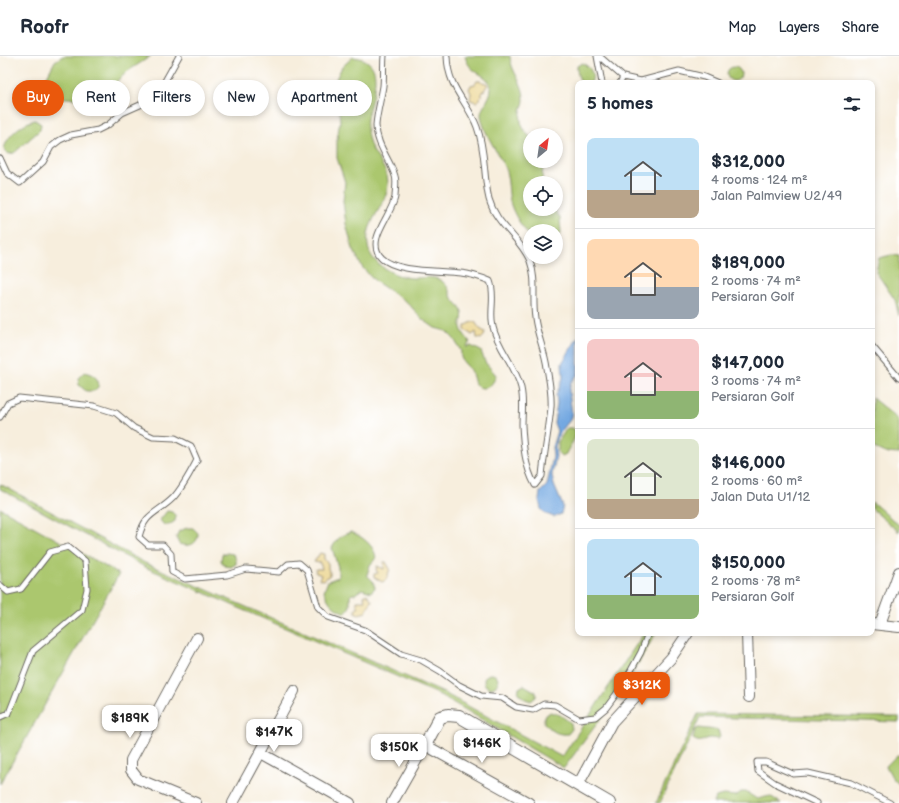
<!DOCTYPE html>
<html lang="en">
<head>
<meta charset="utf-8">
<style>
	:root { --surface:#fff; --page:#f6f6f7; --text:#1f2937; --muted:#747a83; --line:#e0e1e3; --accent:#ea580c }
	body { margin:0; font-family:"Balsamiq Sans",sans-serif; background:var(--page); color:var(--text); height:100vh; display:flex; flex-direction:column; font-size:15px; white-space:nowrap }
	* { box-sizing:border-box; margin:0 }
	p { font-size:13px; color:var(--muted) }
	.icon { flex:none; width:22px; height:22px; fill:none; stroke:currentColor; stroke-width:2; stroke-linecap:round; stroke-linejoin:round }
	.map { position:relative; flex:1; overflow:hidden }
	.drawer { position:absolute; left:575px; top:24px; width:300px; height:556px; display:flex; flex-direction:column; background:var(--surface); border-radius:8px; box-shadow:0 2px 6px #0003 }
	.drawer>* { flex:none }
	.guide { position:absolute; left:12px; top:24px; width:380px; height:36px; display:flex; gap:8px }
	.needle { width:26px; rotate:29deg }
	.buttons { position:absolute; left:523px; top:72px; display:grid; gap:8px }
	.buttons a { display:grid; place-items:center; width:40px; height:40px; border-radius:50%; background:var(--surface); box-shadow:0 2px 6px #0003; font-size:20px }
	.price { position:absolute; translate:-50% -34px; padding:0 9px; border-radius:8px; background:#fff; color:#222; font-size:13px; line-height:26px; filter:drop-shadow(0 1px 2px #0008) }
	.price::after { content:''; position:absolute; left:50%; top:24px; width:12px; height:9px; margin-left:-6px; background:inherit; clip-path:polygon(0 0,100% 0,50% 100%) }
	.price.on { background:var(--accent); color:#fff }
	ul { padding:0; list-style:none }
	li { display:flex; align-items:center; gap:12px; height:100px; padding:0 12px }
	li+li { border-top:1px solid var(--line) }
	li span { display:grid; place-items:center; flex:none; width:112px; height:80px; border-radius:8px; color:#555 }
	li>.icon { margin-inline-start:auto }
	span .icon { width:48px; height:48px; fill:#fffc; stroke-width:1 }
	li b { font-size:17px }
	h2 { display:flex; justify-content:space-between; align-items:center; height:48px; padding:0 12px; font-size:17px }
	.pill { padding:0 14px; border-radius:18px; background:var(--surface); box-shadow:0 2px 6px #0003; font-size:14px; line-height:36px }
	.pill.on { background:var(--accent); color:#fff }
	header { display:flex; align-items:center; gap:24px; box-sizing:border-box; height:56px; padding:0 20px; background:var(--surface); border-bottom:1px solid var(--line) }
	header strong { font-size:19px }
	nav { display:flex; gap:22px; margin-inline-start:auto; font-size:14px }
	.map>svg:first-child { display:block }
</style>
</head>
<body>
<header>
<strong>Roofr</strong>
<nav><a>Map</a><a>Layers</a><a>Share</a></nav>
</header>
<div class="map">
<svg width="899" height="747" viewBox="0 0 899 747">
	<rect width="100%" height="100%" fill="#fff"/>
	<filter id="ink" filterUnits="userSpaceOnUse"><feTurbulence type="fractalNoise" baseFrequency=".025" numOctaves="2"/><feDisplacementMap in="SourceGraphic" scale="8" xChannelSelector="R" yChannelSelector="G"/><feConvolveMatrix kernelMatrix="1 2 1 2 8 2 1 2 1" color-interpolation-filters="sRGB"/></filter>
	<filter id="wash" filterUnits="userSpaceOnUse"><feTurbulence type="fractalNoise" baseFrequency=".012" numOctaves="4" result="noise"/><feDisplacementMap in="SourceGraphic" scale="16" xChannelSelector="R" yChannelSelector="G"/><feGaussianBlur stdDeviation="0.9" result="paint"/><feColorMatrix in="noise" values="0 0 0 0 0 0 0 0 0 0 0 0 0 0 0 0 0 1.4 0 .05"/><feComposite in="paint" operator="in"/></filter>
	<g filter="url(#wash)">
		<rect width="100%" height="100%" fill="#f7eedd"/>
		<!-- green -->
		<path fill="#abc76e" stroke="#647245" d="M63,0h88l-23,15 -22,20 -27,8 -24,-2 -10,-17 10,-19z
			M465,0h45c0,15 15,28 14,44 0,4 -3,8 -3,12 -2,10 2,18 9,25v24h13v3l-1,19h-12v26h24l6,9 1,16 -5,3v-6h-26v5c-9,-10 -16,-21 -20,-34 -2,-10 -1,-21 -4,-31 -7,-18 -22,-36 -25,-55 -1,-10 14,-20 9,-32 -5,-12 -20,-9 -25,-28z
			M353,1c36,3 18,40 14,61 -1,6 0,13 1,19 2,17 20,28 20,46 0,23 -24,37 -20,63 2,18 28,32 46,32 10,0 21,-3 29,4 6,5 6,10 9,16 2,4 8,7 9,11 6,15 -9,12 9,33l-4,5 5,-1 10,5 4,11 11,13c-3,11 -11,17 -21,10 -1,-4 -2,-10 -4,-13 -4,-9 -12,-10 -10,-21l-7,-12 -8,-8 -11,-3 -13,-9 -14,-16 -33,-22 -13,-14 -9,-18 -7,-25 -3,-23 2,-19 -8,-24v-19l3,-18 -4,-42 6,-12z
			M582,7c8,3 13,11 9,20h-9c-4,-5 -5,-11 -5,-17z
			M727 18a7 7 0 1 1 14 0a7 7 0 1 1-14 0Z
			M35,64l6,4 -1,6 -26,23 -5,1 -5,-4c2,-14 18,-27 31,-30z
			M891,199l8,1v60l-4,-16 -19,-28 3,-14z
			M84,316c9,2 14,5 15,14l-5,5h-8l-7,-6 -1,-7z
			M872,342l27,22v34l-14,-1 -13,-6z
			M567,372h5l4,4c0,8 -7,14 -10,22l-4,2 -4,-3v-11z
			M0,428l145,79 299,130 118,64 82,-124h12l-31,53 -61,82 -122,-72 -295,-128 -147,-79z
			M872,446l27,23v7l-27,-23z
			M0,452l119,66 -119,210z
			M167,455l5,1 4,4 -1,5 -6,4h-5l-4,-5z
			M187,472h6l5,5c0,12 -9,14 -19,11l-3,-7 3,-6z
			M351,476c11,4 24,14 25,26l-6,7 -3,10 6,6 2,7 -4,4 -9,-3 -7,5h-3l-2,2v10l-4,7c-13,-4 -17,-10 -22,-22l4,-10 10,-4v-10l-6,-19c5,-9 9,-13 19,-16z
			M227,497l6,1 3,5v5l-5,3 -6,-1 -4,-5 1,-7z
			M484 625a7 7 0 1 1 14 0a7 7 0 1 1-14 0Z
			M524,629l12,7v5l-5,4 -6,-2 -7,-6 1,-5z
			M550,656l10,3 11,8 1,6 -4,5c-11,1 -16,-3 -24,-11v-6z
			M698,658l201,3v5l-199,-5 -40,86h-4z
			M698,672l20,2 2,7 -2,2 -9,-1c-7,2 -8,6 -16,1l2,-9z
			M897,699h2v29l-6,-5 -7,-13z
			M741,736h5l11,7 13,-3 11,7h-68l3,-6 7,-2 13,1z"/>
		<!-- sand -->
		<path fill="#eeda9e" stroke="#857b5d" d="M477,25h3l8,3 -11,18 -7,-2 1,-7 -2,-4 2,-4 4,-1z
			M472,266h3l5,7 5,3 -1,4 -3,3 -4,-1 -1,-6 -4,3 -7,-5v-4z
			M320,497l4,1v5l4,4v6l2,3v3l-6,5 -5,-1 2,-4 -6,-3 1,-3h6l-2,-6 -6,-1z
			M384,506h2l4,7 -4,11 -4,2 -8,-5v-3l4,-1 -2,-3 1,-4 7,3z
			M367,538l5,6 -6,12 -7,2 -3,-1 -1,-3 4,-3 -2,-3v-3h8l-1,-5z"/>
		<!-- water -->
		<path fill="#73a8e1" stroke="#48627e" d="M578,281v37l-7,9 -2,8 3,22 -2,7 -11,14 -4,12 1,11 -4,18 2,10 9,21 -2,8 -7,3 -8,-3 -5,-5 -2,-9 1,-8 7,-7 6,-29 -1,-9 5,-16 -3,-8 3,-20 -1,-8 7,-17 -1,-15z"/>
	</g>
	<g filter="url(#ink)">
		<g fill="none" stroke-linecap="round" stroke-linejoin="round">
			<defs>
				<path id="service" d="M384,0c-1,10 0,20 -1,30 -2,13 -6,26 -7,39 0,20 14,34 19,51 2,5 0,15 0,21 -3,18 -31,44 -13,61 15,15 59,12 79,15 10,1 19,4 29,8 6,15 -1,31 3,46 5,22 23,39 28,61 3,13 1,25 1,37 1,20 3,42 13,60l7,-9c2,-23 7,-46 9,-69 1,-13 -2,-27 -4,-39 -2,-17 -10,-33 -12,-50 -3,-20 2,-38 -5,-57 -10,-24 -34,-36 -41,-62 -6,-24 -3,-48 -12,-72 -10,-27 -29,-38 -30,-71
					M597,0l5,27
					M599,0l24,21 18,4 38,-10 25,6 14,6
					M620,27l3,-6
					M0,102l7,15 13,10 23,-21 8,-15 9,-7 11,-5 27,-5 10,-5 14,-12 18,-8 21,-17 18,-32
					M872,290l27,32
					M0,361l8,-14 11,-5 75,8 22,7 18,15 19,9 22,1 16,8 6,14c-7,13 -14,27 -24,38 -16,16 -28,14 -34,39l9,8h15l8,9 1,18 13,7 42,-4 19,-6 33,3 9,-8 11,-1 8,7 11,37 10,10 37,13 36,24 20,6 19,11 19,14 22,11 21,2 14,9 17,3 11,-6 11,1 24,14 16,-2 11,-9 17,-23 18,-33 7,-19
					M0,529l8,7 13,-3 29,-37 18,-5 17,14 2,28 -5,21 -49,41 -24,62 -9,4
					M817,747l-42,-20 -17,-12 -1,-9h9l27,12 15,-1 43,10 39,20"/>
				<path id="minor" d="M872,568l27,3
					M880,568l19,-52
					M747,577l2,64
					M261,697l89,50
					M578,729l34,-63 59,-64 17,-25
					M196,747l-58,-24 -7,-9v-10l66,-122
					M233,747l61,-112
					M392,747l33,-58 104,58"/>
				<path id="tertiary" d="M425,689l15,-28 8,-2 11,1 150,87"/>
			</defs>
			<!-- service casing -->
			<use href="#service" stroke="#696660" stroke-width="7"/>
			<!-- minor casing -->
			<use href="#minor" stroke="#696660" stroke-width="12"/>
			<!-- tertiary casing -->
			<use href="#tertiary" stroke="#696660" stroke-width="14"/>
			<!-- service -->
			<use href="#service" stroke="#fff" stroke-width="5"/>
			<!-- minor -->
			<use href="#minor" stroke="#fff" stroke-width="10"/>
			<!-- tertiary -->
			<use href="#tertiary" stroke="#fff" stroke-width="12"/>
		</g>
	</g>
</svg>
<div class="buttons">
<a><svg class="needle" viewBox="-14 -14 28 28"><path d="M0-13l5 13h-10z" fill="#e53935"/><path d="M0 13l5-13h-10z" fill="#747a83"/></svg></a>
<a><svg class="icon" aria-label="locate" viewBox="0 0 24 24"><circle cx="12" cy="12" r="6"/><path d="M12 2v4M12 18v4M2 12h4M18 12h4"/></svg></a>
<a><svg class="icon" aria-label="layers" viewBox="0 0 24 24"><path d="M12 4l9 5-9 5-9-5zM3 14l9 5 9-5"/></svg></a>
</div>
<b class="price on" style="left:642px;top:650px">$312K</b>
<b class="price" style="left:130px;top:683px">$189K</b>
<b class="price" style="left:274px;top:697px">$147K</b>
<b class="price" style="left:482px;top:708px">$146K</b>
<b class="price" style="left:399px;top:712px">$150K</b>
<div class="guide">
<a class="pill on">Buy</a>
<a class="pill">Rent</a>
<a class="pill">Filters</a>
<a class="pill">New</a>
<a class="pill">Apartment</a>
</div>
<section class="drawer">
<h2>5 homes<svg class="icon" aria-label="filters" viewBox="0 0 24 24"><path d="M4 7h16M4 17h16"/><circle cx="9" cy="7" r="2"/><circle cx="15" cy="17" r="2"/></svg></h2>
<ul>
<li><span style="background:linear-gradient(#bfe0f5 65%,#b9a48a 0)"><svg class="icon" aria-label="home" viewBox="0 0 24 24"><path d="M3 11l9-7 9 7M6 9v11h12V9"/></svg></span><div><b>$312,000</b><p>4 rooms · 124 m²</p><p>Jalan Palmview U2/49</p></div></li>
<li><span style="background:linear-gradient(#ffd9b3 60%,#9aa5b1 0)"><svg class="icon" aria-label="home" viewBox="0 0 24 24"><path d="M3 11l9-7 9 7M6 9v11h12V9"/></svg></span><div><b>$189,000</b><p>2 rooms · 74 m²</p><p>Persiaran Golf</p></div></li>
<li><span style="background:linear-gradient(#f6c9c9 65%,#8fb573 0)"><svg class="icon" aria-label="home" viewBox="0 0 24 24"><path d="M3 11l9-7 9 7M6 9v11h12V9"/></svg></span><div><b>$147,000</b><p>3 rooms · 74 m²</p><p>Persiaran Golf</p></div></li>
<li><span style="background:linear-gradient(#dfe7d0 75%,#b9a48a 0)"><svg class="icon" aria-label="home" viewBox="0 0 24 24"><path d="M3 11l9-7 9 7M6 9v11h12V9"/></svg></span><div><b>$146,000</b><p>2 rooms · 60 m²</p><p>Jalan Duta U1/12</p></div></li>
<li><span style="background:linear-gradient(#bfe0f5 70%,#8fb573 0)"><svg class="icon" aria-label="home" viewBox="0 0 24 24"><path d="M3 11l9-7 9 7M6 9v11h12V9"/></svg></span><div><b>$150,000</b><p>2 rooms · 78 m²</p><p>Persiaran Golf</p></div></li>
</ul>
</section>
</div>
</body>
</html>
